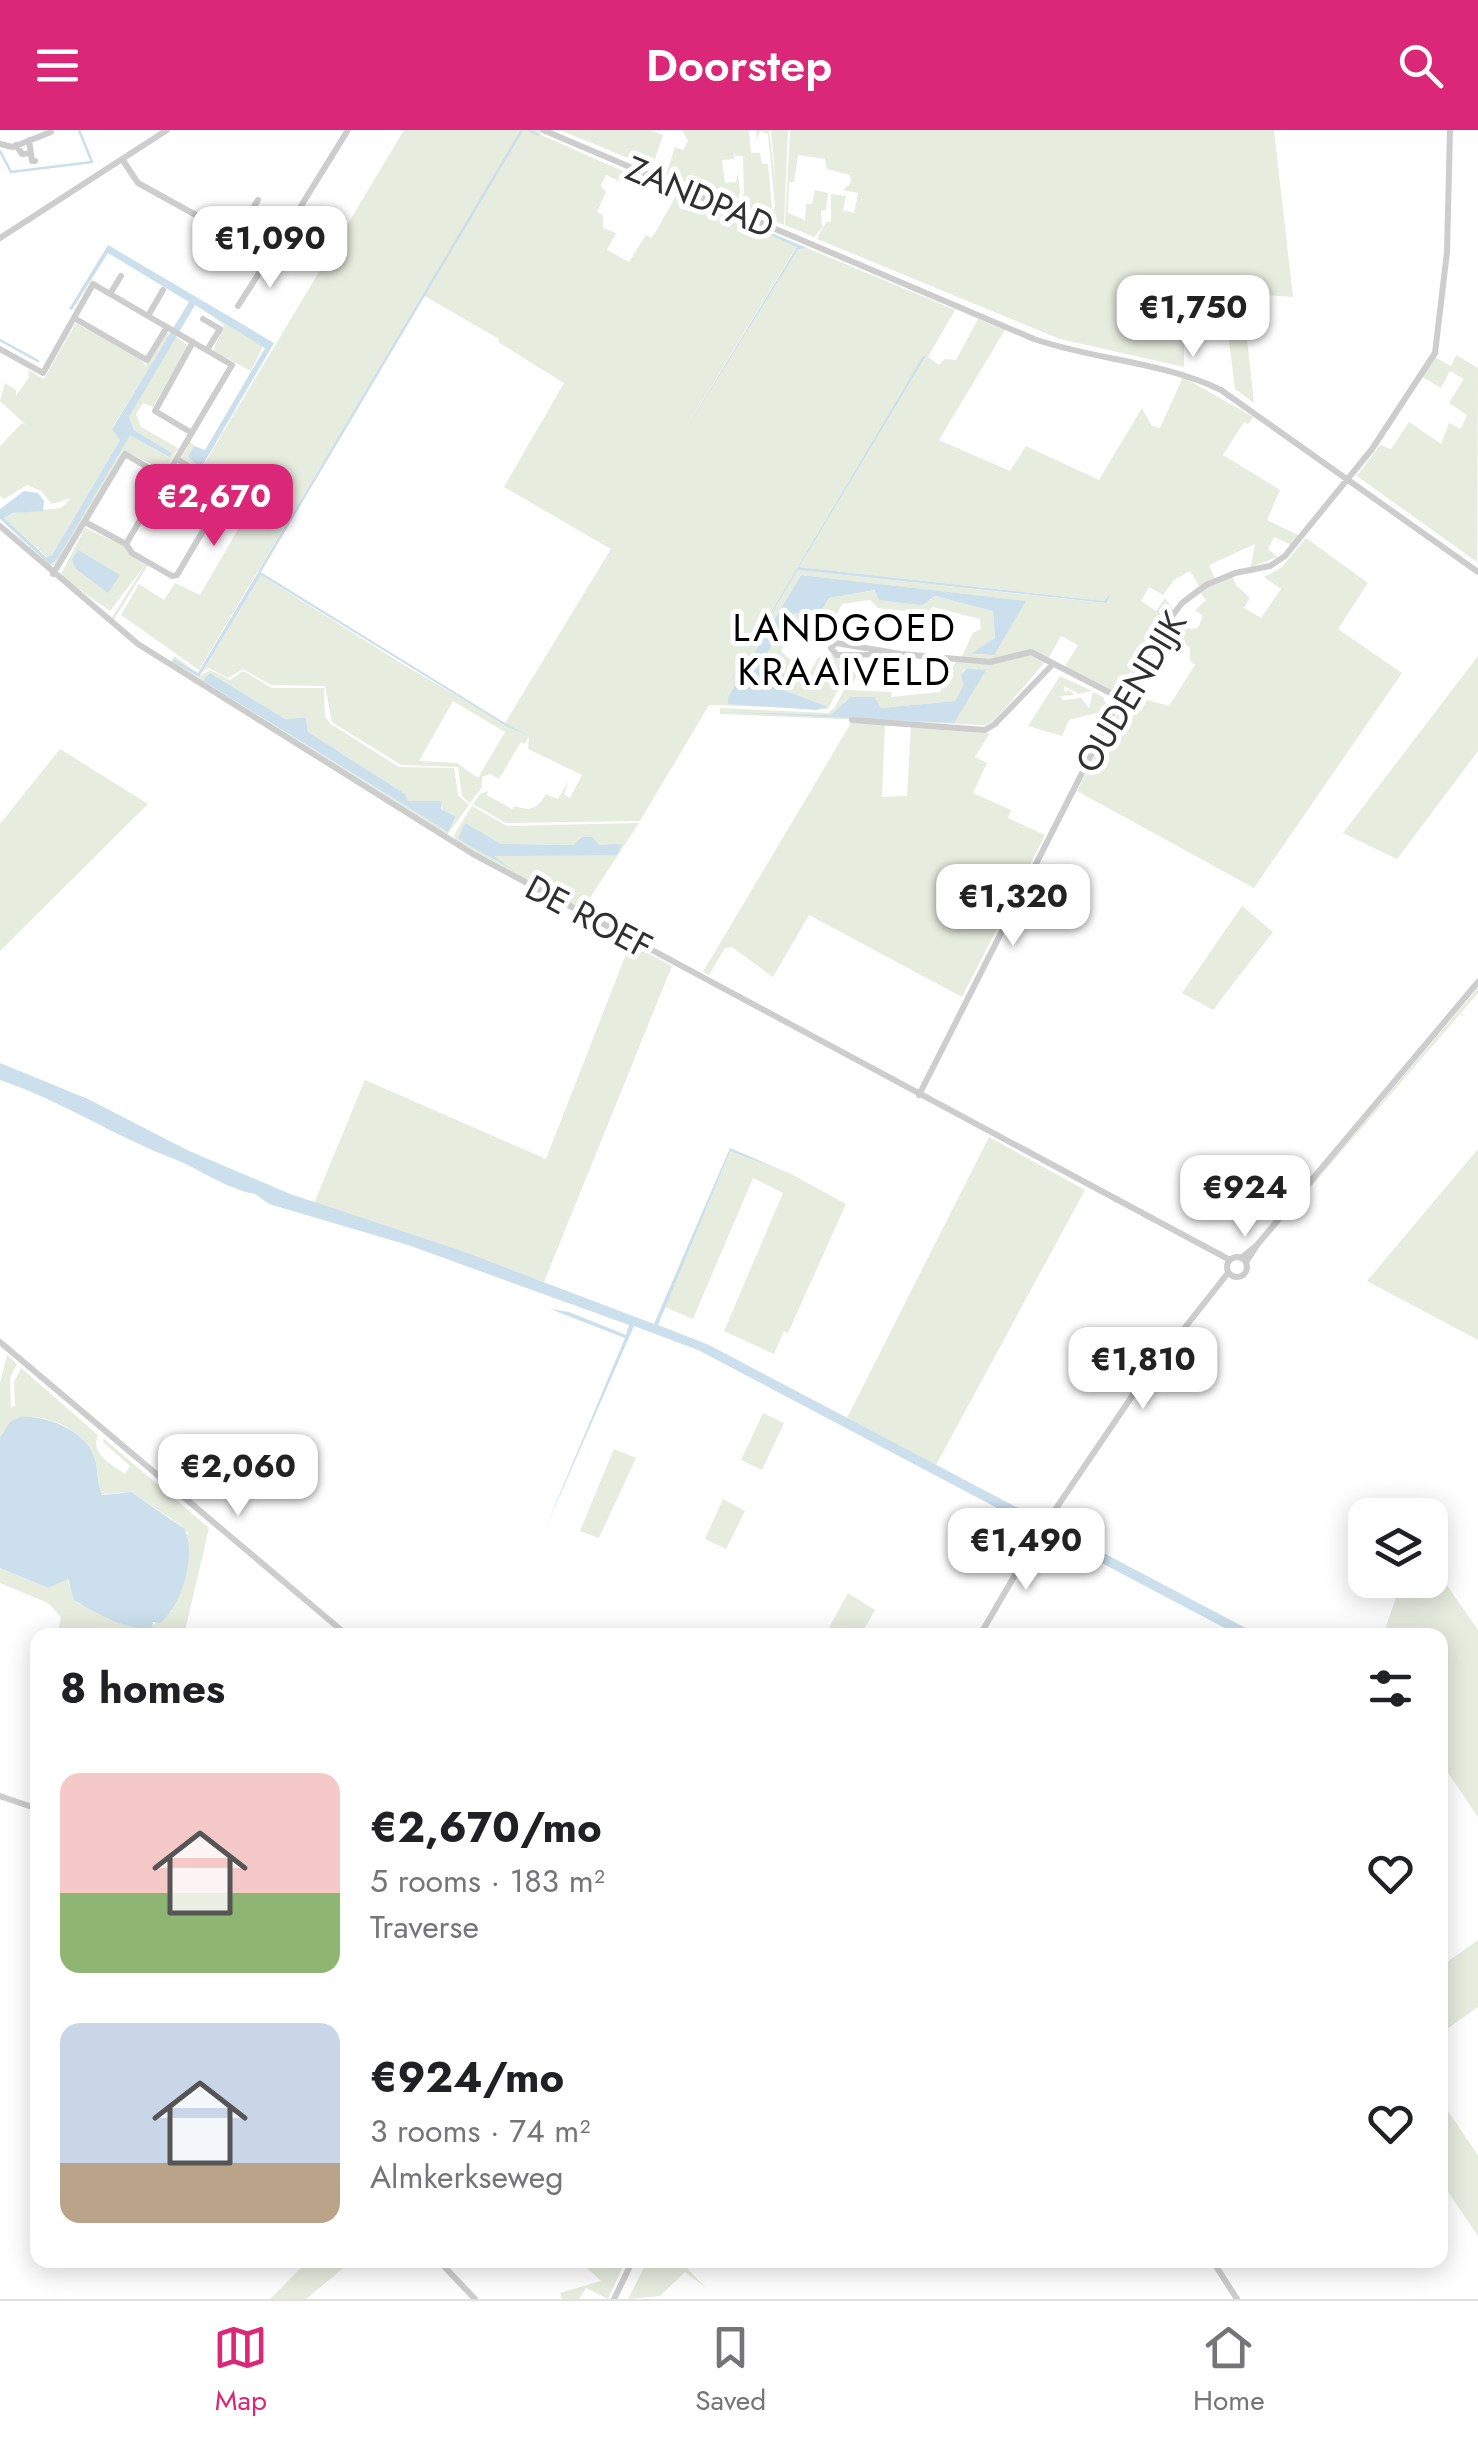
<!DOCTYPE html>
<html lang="en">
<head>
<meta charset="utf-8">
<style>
	:root { --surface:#fff; --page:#f6f6f6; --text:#202124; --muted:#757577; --line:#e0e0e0; --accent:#db2777 }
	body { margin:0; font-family:Jost,sans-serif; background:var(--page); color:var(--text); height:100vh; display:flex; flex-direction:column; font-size:38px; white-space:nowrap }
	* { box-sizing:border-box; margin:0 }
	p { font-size:32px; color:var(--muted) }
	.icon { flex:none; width:55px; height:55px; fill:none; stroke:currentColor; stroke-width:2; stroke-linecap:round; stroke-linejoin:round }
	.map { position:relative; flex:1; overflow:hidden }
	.details { position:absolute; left:30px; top:1498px; width:1418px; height:640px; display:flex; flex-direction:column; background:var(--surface); border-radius:20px; box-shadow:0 5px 25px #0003 }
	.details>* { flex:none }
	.fabs { position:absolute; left:1348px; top:1368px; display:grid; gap:20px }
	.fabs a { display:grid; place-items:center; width:100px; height:100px; border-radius:20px; background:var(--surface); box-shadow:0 5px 25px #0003; font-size:50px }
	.price { position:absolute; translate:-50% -85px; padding:0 22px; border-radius:20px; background:#fff; color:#222; font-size:32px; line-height:65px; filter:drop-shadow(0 2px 5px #0008) }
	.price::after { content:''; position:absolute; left:50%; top:60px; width:30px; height:22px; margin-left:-15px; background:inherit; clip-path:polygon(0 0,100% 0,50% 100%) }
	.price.selected { background:var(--accent); color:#fff }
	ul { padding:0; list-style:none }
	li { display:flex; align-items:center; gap:30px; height:250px; padding:0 30px }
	li span { display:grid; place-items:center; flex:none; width:280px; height:200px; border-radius:20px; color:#555 }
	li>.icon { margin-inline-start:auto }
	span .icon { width:120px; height:120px; fill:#fffc; stroke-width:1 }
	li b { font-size:42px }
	h2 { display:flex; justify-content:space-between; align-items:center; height:120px; padding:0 30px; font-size:42px }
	header { display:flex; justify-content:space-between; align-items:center; height:130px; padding:0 30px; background:var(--accent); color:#fff; font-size:45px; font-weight:600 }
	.tab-bar { display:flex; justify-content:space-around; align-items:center; height:140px; border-top:2px solid var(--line); background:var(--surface); font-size:28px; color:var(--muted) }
	.tab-bar a { display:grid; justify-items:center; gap:5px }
	.tab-bar .selected { color:var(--accent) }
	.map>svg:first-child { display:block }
</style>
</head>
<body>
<header><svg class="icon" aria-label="menu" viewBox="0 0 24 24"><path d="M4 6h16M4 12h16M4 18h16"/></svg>Doorstep<svg class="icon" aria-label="search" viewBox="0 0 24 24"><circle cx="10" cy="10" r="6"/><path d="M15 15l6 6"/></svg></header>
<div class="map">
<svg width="1478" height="2169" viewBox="0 0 1478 2169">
	<rect width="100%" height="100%" fill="#fff"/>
	<!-- green -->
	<path fill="#e6ecde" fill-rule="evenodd" d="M404,0h136l1,5 84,37 -4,10 -15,-7 -5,11 5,6 -9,20 6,3v13l13,5 -9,17 22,12 17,-27 5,3 4,-5 22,-39 120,52 -119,195 120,-193h9l148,62 -27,47 11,8 5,-6 12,1 22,-41 27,11 -66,110 71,31 16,-25 73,34 43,-72 9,17 9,3 23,-51 70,40 -5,7 -4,-2 -21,33 57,35 -13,30 33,16 -8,9 -18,-8 -6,12 10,8 -27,10 4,-23 -46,21 6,13 -16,8 -9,-15 -16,9 -11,15 -14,-8 -8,14 15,10 9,-13 9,12 -58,83 -52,-25 14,-23 -17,-9 -13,23 -16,-8 -41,9 -30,-2 12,-25 8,-4 -1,-10 -47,-12 -7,6 -48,-5 -8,-8 -28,4 -8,16 -40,5 -13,26 27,25 10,-18 14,-4 20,3 1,5 -25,47 -119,-4 -69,116 -134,2 -33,-19 7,-10 8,-3 -1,4 25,14 3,-3c16,6 23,2 31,-12l12,5 11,-18 -5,13 6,4 12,-23 -54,-26 1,-13 -4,8 -4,-2 -22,37 -9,-5 -8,3v10l-12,16 -8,-7 -4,-29 -57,-2 -69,-43 -7,-36 -54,-1 -28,-16 -15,9 -19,-10 -7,4 59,-97 138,87 127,74 -21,-13 106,-174 -107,-62 60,-104 -66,-41 1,-3 -76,-44 -224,375 -78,-55 18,-31 25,16 11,-17 25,12 55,-95 -74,-42 9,-16 5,4 -7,12 16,6zM923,226l-124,211 305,34 8,-7 -7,9 -307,-33 -65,106zM801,445l224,26 -41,54 11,-17 -2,-27 -58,-15 -5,4 -54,-10 -47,8 -7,12 -30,4 -25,39 11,35 49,19 -99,-10zM453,571l52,31 -27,46 -21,-15 -38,-2z
		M560,0h90l13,5 -11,33z
		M682,0h67l2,23h9l2,11h6l4,43 -4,10 -29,-13 5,-11 -1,-37h-8l-1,-6v9l-12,1 3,23 11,-1 2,-10 2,21 -4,10 -70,-28 9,-28 8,3 5,-9z
		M756,0h13l7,58 -5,-58h17l-4,95 -14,-6 5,-13 -7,-72 -8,-3 -3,8z
		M790,0h484l19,167 -51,-4 12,110 -19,-14 -12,-96 -11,-9 -10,6 9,10 -27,2v65l-124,-28 -243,-100 9,-17h5v-28l15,2 -3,14 11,3 4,-20 -15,-3 8,-7 -1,-8 -23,-6 -2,-10 -27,-4 -4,27h-5l-1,31 17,7 1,-16h6l3,-14 13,3 -2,17 -5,1 1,17 -8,9 -29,-12z
		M195,174l69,40 -13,27 -38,-20 11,-26z
		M76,193l65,36 5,7 20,-34 4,2 -58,94 8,12 -68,115 -5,2 -43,-39 10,-5 47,-5 10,-10 -19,6 -11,-13 -14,-6 -23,14 -4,-3v-50l22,-23 4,2 -26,-24 5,-18 11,7v6l13,-19 -1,-7 16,9z
		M175,206l13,10 -35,61 -10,-4 -7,11 5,13 37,21 -13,22 -38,-17 -72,113 -5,-1 8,-8 72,-123 38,23 4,-4 -38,-23 -5,-13z
		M1456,225l22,13 -1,194 -120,-86 23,-31 11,4 18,-27 32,22 8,-21 12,6 6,-14 -18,-12 15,-24 -14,-8 -9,17 -22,-13 14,-19 18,10z
		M85,398l40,18 23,19 -35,56 -2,-2 34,-54 -35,46 -50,-35z
		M1306,408l62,45 -30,46 64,44 -148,215 -177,-97 40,-77 11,3 6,-9 7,3 6,-11 22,6 26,-41 -5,-5v-13l-27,-16 10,-14 18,12 7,-1 5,-12 -8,-6 11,-10 -7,-9 33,-15 4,9 14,13 -6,10 17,10 20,-29 -17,-12 17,-9z
		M1027,524l18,8 -50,58 -10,5 -265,-11v-6l108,5 7,-6 26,-50 2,5 -13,28 42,2 -1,5 49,-5 16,-31 22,3zM967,538h10l-24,55 -122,-7 15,-16 35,8 75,-7 8,-15 -1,-15z
		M174,526l24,16 -23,-13 23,18 12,-7 20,10 13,-9 29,17h52l1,29 6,7 68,43 55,1 4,27 11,10 -22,30 -277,-172zM210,543l75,46h21l2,13 97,62 3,7h32l2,8 14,9 -8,14 -244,-150z
		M1478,526v95l-81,108 -54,-26z
		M1060,546l32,15 -13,3 -15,-8 1,7 3,-3 7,5 -15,1 3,4 18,-2 8,10 4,-16 10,5 6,13 -40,10 -7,16 -34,-10z
		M851,593l34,1 -3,73 25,-1 4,-70 79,7 -15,24 12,6 -14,30 38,17 -3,8 37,17 -83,162 -153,-82 -36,62 -41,-30 -7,1 -16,27 -6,-3z
		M60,619l88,55 -148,147v-127z
		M472,676l35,20 132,-3 -57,87 -126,-69 -2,-6zM465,694l36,20 73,1 12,-8 13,8h23l-131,11 23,12 -56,-29z
		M1242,776l31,26 -60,78 -31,-17z
		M630,814l42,22 -128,316 -230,-79 51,-123 181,79z
		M1478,858v5l-224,260z
		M989,1007l96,53 -149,275 -89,-47z
		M1478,1019v191l-111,-59z
		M730,1020l59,23 57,31 -58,129 -4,-2 -10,23 -50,-23 59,-138 -30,-15 -60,141 -28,-12z
		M7,1225l10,9 -7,14 1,29 4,-1 -1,-24 7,-14 77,67c-8,19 12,28 27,39l5,-8 -27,-24 1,-3 105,89 -25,107h-127l4,-18 -13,-14 -48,-20v-15l48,20 18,-10 12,25 69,26 24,-17 17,-52v-27l-7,-8 -50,-33 -31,2c-3,-13 -1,-28 -7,-40 -15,-32 -75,-55 -93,-17v-54z
		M763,1283l21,10 -22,47 -21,-10z
		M614,1319l22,9 -37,80 -19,-7z
		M723,1369l22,12 -19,38 -21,-10z
		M1430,1431l48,69v187l-38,-56v-126h-57l19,-55h28z
		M848,1463l27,17 -14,25h-36z
		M1478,1810v67l-38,27v-67z
		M1443,1974l35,51v81l-38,-56v-73z
		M309,2130h14l6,8 13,-8h11l-47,39h-36z
		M578,2130h48l-18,39 -22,-11 -7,11h-17l-2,-6 41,-12z
		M648,2130h31l27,28 -21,-16 -25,24 -32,3z"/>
	<!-- water -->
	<path fill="#cbdfec" d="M684,66l123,52 -9,1 -120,193 119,-195z
		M108,115l166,98 -73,125 -13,-11 6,-11 11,4 60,-102 -70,-43 -66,112 5,13 38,23 -3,4 -39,-22 -72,123 -8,7 -50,-46v-10l24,-18 14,2 6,8 -1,10 -30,2 -9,5 42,39 6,-2 68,-115 -8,-11 77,-127 -81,-49 -36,57 -3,-1z
		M923,226l2,1 -126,210 305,34 8,-8 -6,10 -308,-33 -81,133z
		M78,420l42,25 -12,18 -33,-25 -3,-9z
		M259,441l246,152 22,12 -19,-8 -247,-152 -62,102 -26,-15 2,-3 23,14z
		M801,445l225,26 -32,54 -22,-2 23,-15 -2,-27 -58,-15 -13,9 -43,-5 -4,-10 -46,8 -7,12 -30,4 -25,39 18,21 -7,14 50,19 -11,3 -89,-6v-7z
		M967,538l19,2 -32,53 -232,-11 109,3 19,-18h24l7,11 74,-7 9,-16 -3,-10z
		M210,543l75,46 21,-1 2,14 97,62 3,7h33v8l15,8 -8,15 -245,-151z
		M465,693l36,21 73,1 8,-8h10l7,8 23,-1 -5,11 -123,1 19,14 -55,-31z
		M0,933l88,36 99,51 103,44 169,56 195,74 76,-176 54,23 -54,-20 -72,174 51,20 550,290h-21l-540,-285 -64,-24 -91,208 82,-196 -75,-29 19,3 57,23 3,-10 -221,-80 -139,-41 -14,-10c-29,-5 -55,-25 -83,-36 -58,-22 -112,-58 -172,-78z
		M20,1287c26,-2 64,13 74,39 5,13 2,27 8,39l29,-3 54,37c11,26 -3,77 -25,94l-7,-1 -1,6c-23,4 -58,-16 -78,-28l-6,-21 -20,9 -48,-20v-131l10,-15z"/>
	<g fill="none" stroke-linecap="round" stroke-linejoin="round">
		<!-- stream -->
		<path stroke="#cbdfec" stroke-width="2.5" d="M529,0l9,5
			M0,21l11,21 81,-10 -13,-32
			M0,210l38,21
			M260,441l262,-441"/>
		<!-- minor -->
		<path stroke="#cdcdcd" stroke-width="6" d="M543,0l491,209c61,21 130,23 187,51l257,182
			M29,10l3,21h3
			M0,14l13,3 38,-15
			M16,15l6,9 9,-1
			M122,29l16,24 132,73 78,-126
			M235,107l23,-37
			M0,108l167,-108
			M110,164l11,-18
			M238,176l32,-50
			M148,186l15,-26
			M74,188l73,42 20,-33
			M203,189l17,10 -13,21
			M0,219l43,24 50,-89 139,81 -106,179 -41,-22
			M192,303l-37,-22 38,-69
			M0,396l138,118 335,210 757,406
			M126,414l6,9 40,23 5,-1 50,-85 -50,-31
			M53,444l72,-120 41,24
			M901,524l-65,-11 -5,5 6,7 64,-1 89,8 41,-10 89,46
			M852,590l133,10 10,-6 57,-59
			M919,965l201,-397 37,-62 25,-33 24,-18 29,-12 35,-7 15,-10 87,-107 63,-96 12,-101 3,-122
			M1257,1115l221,-263
			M1227 1137a10 10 0 1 1 20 0a10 10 0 1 1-20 0Z
			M1241,1128l16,-13 -11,17
			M0,1212l347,293
			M980,1505l60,-103 101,-149 87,-110
			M0,1666l38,13
			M438,2130l37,39
			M1212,2130l25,39
			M614,2169l19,-39"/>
	</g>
	<g text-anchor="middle" stroke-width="10" stroke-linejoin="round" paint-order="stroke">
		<!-- street labels -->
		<g font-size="35" fill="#303030" stroke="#fff">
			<text transform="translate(700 67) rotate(23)" y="12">ZANDPAD</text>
			<text transform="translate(1131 562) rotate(-59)" y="12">OUDENDIJK</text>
			<text transform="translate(589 787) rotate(28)" y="12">DE ROEF</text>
		</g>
		<!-- neighbourhood labels -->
		<g font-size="38" letter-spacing="2.5" fill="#000" stroke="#fff">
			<text x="845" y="511">LANDGOED<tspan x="845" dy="44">KRAAIVELD</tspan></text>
		</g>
	</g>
</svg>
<div class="fabs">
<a><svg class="icon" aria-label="layers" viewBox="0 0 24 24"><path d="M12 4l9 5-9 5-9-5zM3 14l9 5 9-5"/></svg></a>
</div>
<b class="price" style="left:270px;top:161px">€1,090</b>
<b class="price" style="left:1193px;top:230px">€1,750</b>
<b class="price selected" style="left:214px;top:419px">€2,670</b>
<b class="price" style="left:1013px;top:819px">€1,320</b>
<b class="price" style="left:1245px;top:1110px">€924</b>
<b class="price" style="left:1143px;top:1282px">€1,810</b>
<b class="price" style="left:238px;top:1389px">€2,060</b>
<b class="price" style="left:1026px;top:1463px">€1,490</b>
<section class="details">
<h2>8 homes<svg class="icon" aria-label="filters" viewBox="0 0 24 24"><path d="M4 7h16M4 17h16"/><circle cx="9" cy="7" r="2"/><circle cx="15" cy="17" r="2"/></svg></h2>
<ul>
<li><span style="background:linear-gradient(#f6c9c9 60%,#8fb573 0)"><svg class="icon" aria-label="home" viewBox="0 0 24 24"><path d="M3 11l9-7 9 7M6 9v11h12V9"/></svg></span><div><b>€2,670/mo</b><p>5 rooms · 183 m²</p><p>Traverse</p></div><svg class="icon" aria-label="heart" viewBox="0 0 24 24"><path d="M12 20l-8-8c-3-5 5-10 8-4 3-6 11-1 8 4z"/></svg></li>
<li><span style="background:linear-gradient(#c9d6e8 70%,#b9a48a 0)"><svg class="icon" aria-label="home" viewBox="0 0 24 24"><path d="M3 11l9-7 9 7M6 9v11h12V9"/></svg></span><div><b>€924/mo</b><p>3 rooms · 74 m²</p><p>Almkerkseweg</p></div><svg class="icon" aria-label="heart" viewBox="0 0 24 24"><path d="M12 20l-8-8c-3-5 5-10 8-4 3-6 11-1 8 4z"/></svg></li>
</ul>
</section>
</div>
<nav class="tab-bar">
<a class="selected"><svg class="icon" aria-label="map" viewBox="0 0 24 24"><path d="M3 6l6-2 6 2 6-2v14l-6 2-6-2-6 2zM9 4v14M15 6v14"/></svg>Map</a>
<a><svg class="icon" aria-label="saved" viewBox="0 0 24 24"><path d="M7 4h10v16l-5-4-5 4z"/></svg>Saved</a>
<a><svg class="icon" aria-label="home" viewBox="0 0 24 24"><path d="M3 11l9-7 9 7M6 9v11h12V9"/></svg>Home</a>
</nav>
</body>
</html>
